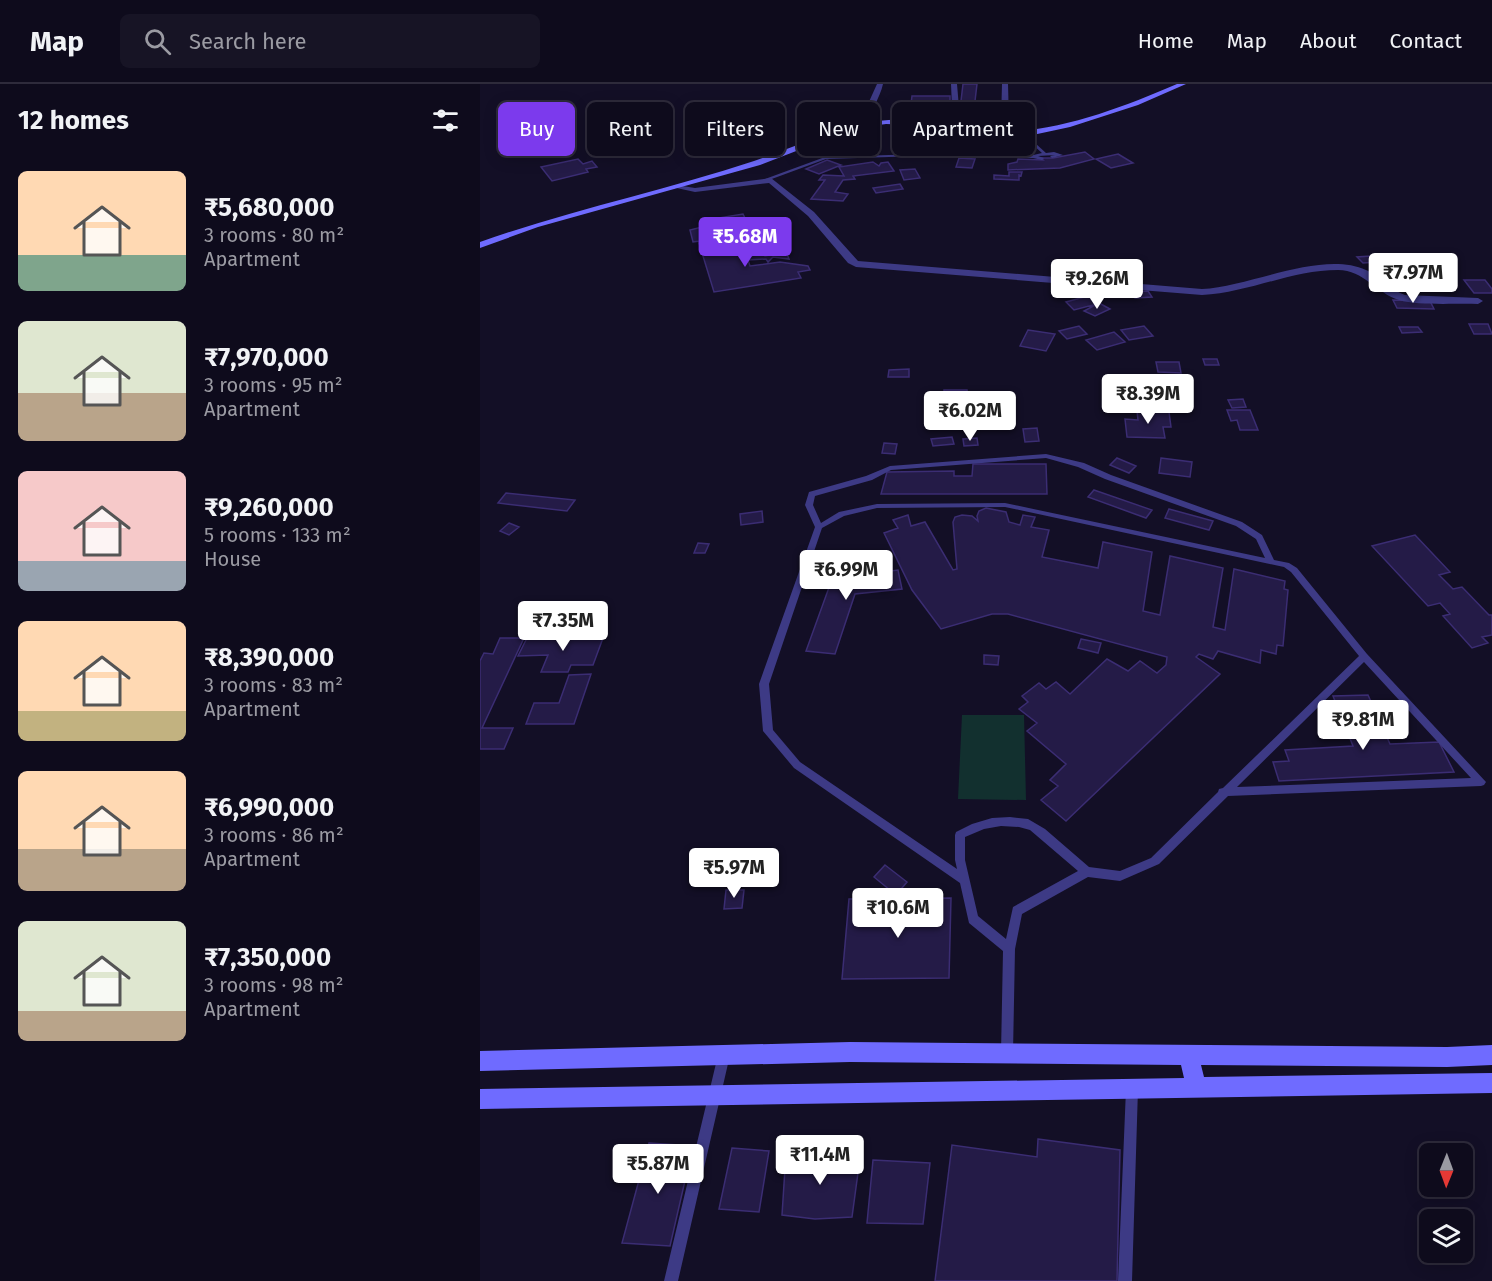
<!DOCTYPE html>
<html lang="en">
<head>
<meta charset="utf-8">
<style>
	:root { --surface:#0e0b1c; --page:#171425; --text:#f1f3f6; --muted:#9b9ba3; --line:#2e2b3b; --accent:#7c3aed }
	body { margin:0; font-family:"Fira Sans",sans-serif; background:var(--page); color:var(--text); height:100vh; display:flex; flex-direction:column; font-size:22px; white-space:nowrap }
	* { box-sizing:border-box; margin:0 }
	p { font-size:20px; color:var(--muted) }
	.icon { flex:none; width:33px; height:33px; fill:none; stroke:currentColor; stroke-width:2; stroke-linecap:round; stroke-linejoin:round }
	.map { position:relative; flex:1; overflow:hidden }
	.details { display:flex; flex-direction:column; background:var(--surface); width:480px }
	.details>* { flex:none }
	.hud { position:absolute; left:18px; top:18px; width:570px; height:54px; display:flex; gap:12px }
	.needle { width:39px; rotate:181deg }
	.fabs { position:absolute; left:939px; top:1059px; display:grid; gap:12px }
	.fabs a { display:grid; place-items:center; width:54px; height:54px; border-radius:9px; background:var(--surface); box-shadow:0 3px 15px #0003,0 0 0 2px var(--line); font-size:30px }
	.price { position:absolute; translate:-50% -51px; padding:0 14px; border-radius:6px; background:#fff; color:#222; font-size:20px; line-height:39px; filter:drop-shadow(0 2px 3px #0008) }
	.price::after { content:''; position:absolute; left:50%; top:36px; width:18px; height:14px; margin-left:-9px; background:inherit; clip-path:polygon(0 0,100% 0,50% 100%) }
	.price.selected { background:var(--accent); color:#fff }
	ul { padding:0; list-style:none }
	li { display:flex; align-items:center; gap:18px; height:150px; padding:0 18px }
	li span { display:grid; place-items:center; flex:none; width:168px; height:120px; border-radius:9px; color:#555 }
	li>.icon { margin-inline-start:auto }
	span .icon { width:72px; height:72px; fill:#fffc; stroke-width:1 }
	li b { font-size:26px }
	h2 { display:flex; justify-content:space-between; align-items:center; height:72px; padding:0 18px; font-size:26px }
	.pill { padding:0 21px; border-radius:9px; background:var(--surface); box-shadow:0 3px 15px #0003,0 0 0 2px var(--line); font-size:21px; line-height:54px }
	.pill.selected { background:var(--accent); color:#fff }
	header { display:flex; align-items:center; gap:36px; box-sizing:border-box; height:84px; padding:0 30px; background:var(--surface); border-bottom:2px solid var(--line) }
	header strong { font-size:28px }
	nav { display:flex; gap:33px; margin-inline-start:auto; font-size:21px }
	.search { width:420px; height:54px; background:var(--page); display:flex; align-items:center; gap:15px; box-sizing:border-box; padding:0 21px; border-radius:9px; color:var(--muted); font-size:22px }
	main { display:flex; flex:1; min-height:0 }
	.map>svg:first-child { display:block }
</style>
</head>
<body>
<header>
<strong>Map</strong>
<div class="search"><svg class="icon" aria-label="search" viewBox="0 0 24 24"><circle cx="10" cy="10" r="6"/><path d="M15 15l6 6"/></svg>Search here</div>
<nav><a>Home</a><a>Map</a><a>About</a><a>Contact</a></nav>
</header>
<main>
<section class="details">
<h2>12 homes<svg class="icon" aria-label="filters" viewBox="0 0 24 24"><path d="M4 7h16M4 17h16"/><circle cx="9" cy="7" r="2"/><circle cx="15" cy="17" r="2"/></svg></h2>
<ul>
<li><span style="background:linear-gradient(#ffd9b3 70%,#7fa58c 0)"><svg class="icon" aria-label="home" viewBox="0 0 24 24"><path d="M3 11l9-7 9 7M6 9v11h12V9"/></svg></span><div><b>₹5,680,000</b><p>3 rooms · 80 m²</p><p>Apartment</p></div></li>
<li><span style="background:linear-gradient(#dfe7d0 60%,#b9a48a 0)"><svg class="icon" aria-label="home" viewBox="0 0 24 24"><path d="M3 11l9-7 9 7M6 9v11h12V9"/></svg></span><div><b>₹7,970,000</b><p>3 rooms · 95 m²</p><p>Apartment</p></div></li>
<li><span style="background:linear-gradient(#f6c9c9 75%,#9aa5b1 0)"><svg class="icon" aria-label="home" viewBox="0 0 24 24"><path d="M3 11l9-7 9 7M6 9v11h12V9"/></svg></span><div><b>₹9,260,000</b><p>5 rooms · 133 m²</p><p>House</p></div></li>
<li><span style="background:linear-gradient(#ffd9b3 75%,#c2b280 0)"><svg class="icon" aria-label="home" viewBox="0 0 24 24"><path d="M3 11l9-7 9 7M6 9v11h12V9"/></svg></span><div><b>₹8,390,000</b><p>3 rooms · 83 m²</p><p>Apartment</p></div></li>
<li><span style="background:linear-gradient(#ffd9b3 65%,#b9a48a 0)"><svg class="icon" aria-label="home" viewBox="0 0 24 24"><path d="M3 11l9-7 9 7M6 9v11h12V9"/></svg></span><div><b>₹6,990,000</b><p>3 rooms · 86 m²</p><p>Apartment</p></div></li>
<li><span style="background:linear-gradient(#dfe7d0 75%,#b9a48a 0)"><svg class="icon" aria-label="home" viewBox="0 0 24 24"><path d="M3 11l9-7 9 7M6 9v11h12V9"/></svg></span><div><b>₹7,350,000</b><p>3 rooms · 98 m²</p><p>Apartment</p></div></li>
</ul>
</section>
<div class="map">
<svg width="1012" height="1197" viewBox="0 0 1012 1197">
	<rect width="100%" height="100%" fill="#130f26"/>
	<!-- green -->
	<path fill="#12302f" d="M482,631h62l2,85 -68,-1z"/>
	<!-- building -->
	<path fill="#241b47" stroke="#3b2d73" stroke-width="1.5" d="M483,0h14l-2,17h-14z
		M432,12h38v5h-24l-1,3h-14z
		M253,27l13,1 -4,6h-13z
		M241,37h24l-3,5h-24z
		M421,53h16v4h29l-1,8h-46z
		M605,68l9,7 -34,9 -52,2v-6l9,-2 1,-3 25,1 -2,-2h12z
		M638,70l15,9 -22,5 -15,-9z
		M479,74l16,1 -3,9 -16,-1z
		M98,75l5,5 9,-3 5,6 -11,2 2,3 -36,9 -11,-14z
		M347,76l14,5 -22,9 -13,-5z
		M393,78l6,4 2,-3 7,-1 6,9 -41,5 2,3 -12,1 -8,12 13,2 -5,7 -32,-2 14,-19h-6l4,-5 21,1 -5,-9z
		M435,85l5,9 -16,2 -4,-10z
		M529,88h13l-1,4 -2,-1v5l-25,-1v-4l15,1z
		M420,100l3,5 -27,4 -3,-5z
		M263,130l3,6 21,-2 4,11 -20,3 -4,-6 -33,4 2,9 -23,3 -3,-12 24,-6 -2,-5z
		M305,141l3,9 -11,1 -3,-9z
		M301,155v9l-9,1v-9z
		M237,156l2,6 -7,1 19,3 12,-2 3,9 6,-1 10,-10 4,-1 -4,4 3,7 21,-5 3,8 -16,-2 -5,5 -2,-3 -18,1 2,6 30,-4 28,4 2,4 -12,2 3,6 -87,14 -15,-49z
		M891,172l6,6 -14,1 -6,-6z
		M984,196h21l7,9v4h-18z
		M668,207l4,6 -17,1 -3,-6z
		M608,212l9,8 -23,6 -8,-8z
		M913,216l37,1 4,8 -37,-1z
		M619,219l11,6 -15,7 -11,-5z
		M989,240h19l4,10h-18z
		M599,242l8,8 -20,5 -8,-8z
		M664,242l9,10 -24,4 -8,-10z
		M919,243h19l4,5 -20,1z
		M548,246l27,4 -9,17 -26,-5z
		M634,248l11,10 -28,8 -11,-10z
		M723,275h14l2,6h-14z
		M676,278h23l2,11 -23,-1z
		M429,285v8h-21l1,-7z
		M464,306h23l1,13h-24z
		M763,315l3,8 -14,1 -4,-8z
		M747,326h23l8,20h-18l-3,-10 -6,1z
		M657,327l32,1 2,15h-8l2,11 -38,-1 -2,-18 13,1z
		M557,344l2,13 -14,1 -2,-13z
		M472,353l2,7 -21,2 -2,-7z
		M497,354l1,7 -14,1 -1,-7z
		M404,359l13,1 -2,10 -13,-1z
		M637,374l19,8 -7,7 -19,-8z
		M681,374l31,4 -2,15 -31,-4z
		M493,380h73l1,30h-166l6,-22 67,-1v5h18z
		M614,406l58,20 -6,8 -58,-21z
		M26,409l69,7 -8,11 -69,-8z
		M506,424l20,4 3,10 11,3 3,-10 12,2 -4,10 18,3 -7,27 56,11 5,-26 49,10 -9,59 17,4 10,-59 53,12 -10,59 12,3 9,-61 51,12 -1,8 4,1 -5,56 -6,-1 -1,9 -15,-4 -1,13 -42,-12 -5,8 -14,-5 -3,3 24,17 -154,147 -25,-21 17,-14 -8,-6 16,-16 -39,-33 10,-8 -18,-14 9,-7 -6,-6 17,-13 7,6 10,-7 14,12 37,-35 21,12 12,-10 17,12 9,-8 1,-8 -159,-43h-16l-51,15 -29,-39 -28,-57 14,-5 -5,-8 15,-5 3,11 14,-4 28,48 4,-1 -4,-47 2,-5 7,-2 10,1 6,5 -1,-5 2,-5z
		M689,425l44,12 -4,9 -44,-12z
		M282,427l1,11 -22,3 -1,-11z
		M29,439l10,4 -10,8 -9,-4z
		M935,451l35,37 -11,3 14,14 9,-2 27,28h3v20l-10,2 6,6 -16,5 -29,-32 7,-2 -10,-11 -12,3 -56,-60z
		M218,459l11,1 -4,9h-11z
		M360,473l22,2 -3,8 2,8 37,-5 4,19 -47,5 -20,60 -29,-3z
		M20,554h24l-42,90h31l-9,21h-24v-88l4,-8 9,1z
		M47,554h76l-10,27h-22l-3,7h-27l7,-17 -30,1z
		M601,555l20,4 -3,10 -20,-5z
		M504,571l15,1 -1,9 -14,-1z
		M111,590l-17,50h-48l8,-21h25l10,-28z
		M888,611l22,49 49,-2 15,30 -175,9 -6,-19 16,-1 -4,-11 68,-4 -20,-50z
		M405,781l22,17 -11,13 -22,-18z
		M246,806h18l-2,18 -18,1z
		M471,814l-2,80 -107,1 7,-80z
		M558,1055l82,11 -3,131h-182l17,-136 85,12z
		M169,1059l44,3 -23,100 -48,-3z
		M252,1064l37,3 -10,61 -40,-3z
		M306,1069l74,5 -8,59 -37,2 -33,-4z
		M393,1076l57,3 -7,61 -56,-1z"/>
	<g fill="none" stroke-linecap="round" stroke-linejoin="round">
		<!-- lane -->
		<path fill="#3d3a85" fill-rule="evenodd" d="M544,49l22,20 8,-1 9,3 -11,3 -2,-2 5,-1 -17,1 6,2 -2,2 -9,-2 -112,-2 -95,3 -57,21 -4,-1 60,-22 96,-3 108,2 13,-3 -20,-18z
			M566,370l38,9 27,12 131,47 20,13 12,25 15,3 8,5 70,86 119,128 -2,3 -3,1 -253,10 -69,68 -39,17 -32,-4 -66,37 -7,35 -2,104 -2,4 -4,2 -4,-2 -2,-4 2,-102 -34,-28 -9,-40 -166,-115 -31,-37 -4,-47 56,-157 -10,-22 4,-13 57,-16 24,-10zM566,374l32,9 27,12 131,47 20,13 9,19 -260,-55 -128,1 -38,8 -18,11 -8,-18 2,-9 57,-16 19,-10zM525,423l279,60 7,5 68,84 -136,132 -4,1 -1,3 -67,66 -31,13 -31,-4 -44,-38 -17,-10 -18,-2 -18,1 -20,6 -16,8 -1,3v25l2,9 -157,-107 -27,-32 -4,-46 53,-156 22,-12 33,-8zM884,578l107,116 -234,9zM521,742l18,1 11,3 48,41 -65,36 -7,32 -28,-23 -13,-56v-23l19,-8z
			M244,965l4,2 2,4 -52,226h-14l54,-226 2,-4z
			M652,999l4,2 2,4 -6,192h-14l8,-192 2,-4z"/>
		<!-- street -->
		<path fill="#3d3a85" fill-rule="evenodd" d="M397,0h6c-3,14 -13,26 -14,41l-7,2 1,-12z
			M471,0h6l4,47 -4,2 -4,-2z
			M522,0h6l1,36 -4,16 -4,2 -4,-2 4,-16z
			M291,94l43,34 44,49 344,28c48,-2 119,-39 164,-19 15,6 24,20 39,25l73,3 5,3 -5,3c-22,-1 -59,2 -79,-4 -23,-7 -35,-30 -61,-30 -47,0 -90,23 -136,25l-346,-28 -8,-4 -40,-47 -39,-33 -74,9 -23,-5 4,-2 19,3z"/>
		<!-- secondary -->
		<path fill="#6f6bff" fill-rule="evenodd" d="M697,0h9l-48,21 -68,22 -42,9h-46l-25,-3 -19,-7 -52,-2 -21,3 -30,9 -75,29 -222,62 -58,21v-6c90,-32 183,-51 274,-81 37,-12 72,-30 111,-38 18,-4 59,-5 77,0 13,3 25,8 39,9 68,4 135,-22 196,-48z
			M370,958l597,5 45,-2v20l-45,2 -246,-2 3,12 288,-4v20l-1012,16v-20l704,-11 -3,-13 -331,-3 -370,9v-20z"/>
	</g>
</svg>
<div class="fabs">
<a><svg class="needle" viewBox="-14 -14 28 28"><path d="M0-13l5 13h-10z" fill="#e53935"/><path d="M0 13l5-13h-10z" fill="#9b9ba3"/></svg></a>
<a><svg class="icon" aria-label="layers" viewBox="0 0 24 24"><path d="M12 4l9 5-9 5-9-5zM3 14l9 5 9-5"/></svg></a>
</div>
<b class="price selected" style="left:265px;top:184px">₹5.68M</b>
<b class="price" style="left:933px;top:220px">₹7.97M</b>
<b class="price" style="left:617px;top:226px">₹9.26M</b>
<b class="price" style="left:668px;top:341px">₹8.39M</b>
<b class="price" style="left:490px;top:358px">₹6.02M</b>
<b class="price" style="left:366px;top:517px">₹6.99M</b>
<b class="price" style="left:83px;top:568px">₹7.35M</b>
<b class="price" style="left:883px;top:667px">₹9.81M</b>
<b class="price" style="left:254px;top:815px">₹5.97M</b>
<b class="price" style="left:418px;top:855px">₹10.6M</b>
<b class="price" style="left:340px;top:1102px">₹11.4M</b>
<b class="price" style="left:178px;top:1111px">₹5.87M</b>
<div class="hud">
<a class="pill selected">Buy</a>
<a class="pill">Rent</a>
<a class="pill">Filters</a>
<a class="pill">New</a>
<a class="pill">Apartment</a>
</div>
</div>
</main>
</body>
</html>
